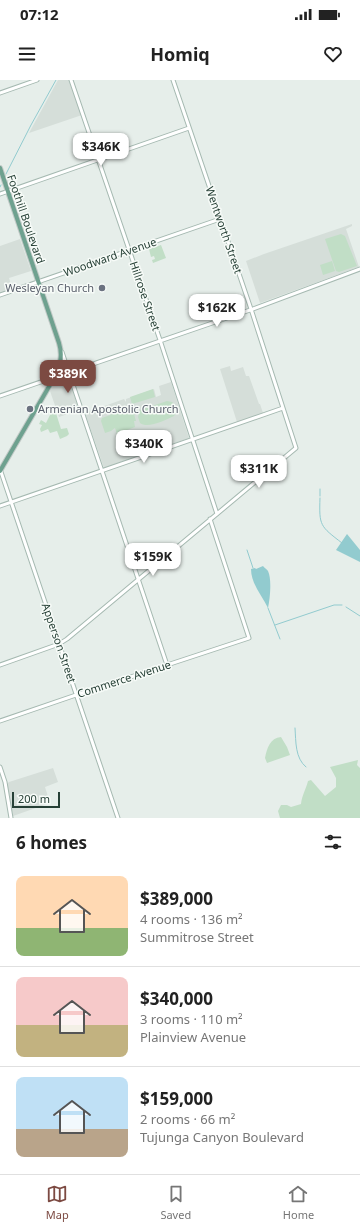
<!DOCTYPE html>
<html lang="en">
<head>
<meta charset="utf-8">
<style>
	:root { --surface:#fff; --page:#f2f2f2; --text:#222; --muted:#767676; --line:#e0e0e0; --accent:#7c4a42 }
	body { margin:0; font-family:"Noto Sans",sans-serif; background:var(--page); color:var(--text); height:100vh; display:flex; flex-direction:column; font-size:15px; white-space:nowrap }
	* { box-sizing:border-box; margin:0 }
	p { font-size:13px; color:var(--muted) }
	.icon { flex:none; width:22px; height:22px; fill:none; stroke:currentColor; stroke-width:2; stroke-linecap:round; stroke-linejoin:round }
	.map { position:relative; height:738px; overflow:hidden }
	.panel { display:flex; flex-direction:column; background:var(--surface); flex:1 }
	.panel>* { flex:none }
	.scale { position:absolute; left:12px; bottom:10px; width:48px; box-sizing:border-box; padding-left:4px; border:2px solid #264036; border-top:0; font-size:11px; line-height:14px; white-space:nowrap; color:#264036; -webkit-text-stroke:3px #f7fbf8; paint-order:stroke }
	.price { position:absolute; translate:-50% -34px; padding:0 9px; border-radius:8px; background:#fff; color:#222; font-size:13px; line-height:26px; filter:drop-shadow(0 1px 2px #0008) }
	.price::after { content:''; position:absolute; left:50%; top:24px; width:12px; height:9px; margin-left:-6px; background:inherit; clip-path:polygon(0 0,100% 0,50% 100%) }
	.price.active { background:var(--accent); color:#fff }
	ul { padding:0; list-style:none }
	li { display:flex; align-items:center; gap:12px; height:100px; padding:0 16px }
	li+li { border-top:1px solid var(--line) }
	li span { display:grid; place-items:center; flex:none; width:112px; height:80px; border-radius:8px; color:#555 }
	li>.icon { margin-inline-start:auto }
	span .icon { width:48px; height:48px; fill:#fffc; stroke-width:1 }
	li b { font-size:17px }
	h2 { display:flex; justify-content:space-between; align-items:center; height:48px; padding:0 16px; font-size:17px }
	.status { display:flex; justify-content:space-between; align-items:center; height:28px; padding:0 20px; background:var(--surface); direction:ltr }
	.status svg { height:11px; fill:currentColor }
	header { display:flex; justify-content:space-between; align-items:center; height:52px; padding:0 16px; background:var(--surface); font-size:18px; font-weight:700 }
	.tab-bar { display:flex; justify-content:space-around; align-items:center; height:56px; border-top:1px solid var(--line); background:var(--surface); font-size:11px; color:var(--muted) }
	.tab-bar a { display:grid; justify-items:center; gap:2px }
	.tab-bar .active { color:var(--accent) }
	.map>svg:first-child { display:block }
</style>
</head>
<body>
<div class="status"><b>07:12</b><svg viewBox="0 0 49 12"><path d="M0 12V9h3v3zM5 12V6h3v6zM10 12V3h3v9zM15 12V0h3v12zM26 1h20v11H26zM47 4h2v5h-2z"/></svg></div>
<header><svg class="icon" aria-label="menu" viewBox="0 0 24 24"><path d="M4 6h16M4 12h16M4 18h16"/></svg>Homiq<svg class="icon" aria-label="heart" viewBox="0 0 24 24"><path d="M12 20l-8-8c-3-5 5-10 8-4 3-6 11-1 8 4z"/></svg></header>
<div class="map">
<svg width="360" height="738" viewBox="0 0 360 738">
	<rect width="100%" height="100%" fill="#e6eeea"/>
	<!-- built -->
	<path fill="#d5ded9" d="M58,0h11l13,35 -53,18z
		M352,144v2l-6,3 13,38 -99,36 -14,-42 18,-7z
		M20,159l11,32 -22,7 3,10 -12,4v-46z
		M230,286l1,5 12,-4 3,9h3l10,28h1l3,9 -26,9 -17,-53z
		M60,298l2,5 7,-3 10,30 -20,7 -9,-26 7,-11z
		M171,302l18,56 -85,30 -19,-55 39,-14 2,3v-3l28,-10 2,8 5,-2 -2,-9z
		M53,688l5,14 -13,5 5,16 -37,13 -6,-32 2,-2z"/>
	<!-- green -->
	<path fill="#c1dec6" d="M341,154l4,2 12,30 -18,6 -3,-1 -11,-32z
		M161,165l5,13 -13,5 -1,-3 3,-1 -1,-3 -3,1 -2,-8z
		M332,181l3,10 -12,4 -3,-10z
		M153,309l2,8 -23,7 -2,-7z
		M167,321l5,1c5,3 6,9 2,14 -9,4 -26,13 -34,7l-2,-6 2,-7z
		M54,327l7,22 6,-1 2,6 -2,2 -7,3 -3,-8 -7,2 -2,-4 -7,3 -1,-3 2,-4 -3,-1 2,-4 5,3z
		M132,327l4,14h-2l1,6 -18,7 -2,-6 -4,3 -6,2 -4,-12 1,-3z
		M281,657l6,10 3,8 -23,8 -2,-5c2,-10 5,-20 16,-21z
		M358,680l-1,5 3,3v50h-80l-2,-7 3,-6h6l4,2 10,-3c1,-9 5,-15 7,-23l3,-1 14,16 11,-9v-9l-6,-11z"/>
	<!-- water -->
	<path fill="#92cbcf" d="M347,454l13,16v12l-24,-12z
		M263,486c1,2 4,3 5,5 4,8 2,28 0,37 -6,-13 -17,-24 -17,-39l4,-1 1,1z"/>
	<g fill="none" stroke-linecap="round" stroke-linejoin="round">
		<!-- stream -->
		<path stroke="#92cbcf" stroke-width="1" d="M6,94l25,-49 25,-45
			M0,107l1,-2
			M320,416v-7
			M320,418c-1,28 0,28 22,45
			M247,470l6,18
			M346,527l14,9
			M268,528l12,31
			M275,545l59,-20h8
			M295,648c1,14 0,30 11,39"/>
		<defs>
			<path id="secondary" d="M71,0l89,260 57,174
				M0,13l37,-13
				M0,114l189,-66
				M0,215l220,-76
				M62,272l105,313
				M0,316l253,-87 107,-40
				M0,389l118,349
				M0,426l283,-98
				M0,585l59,-21 8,-5 229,-191 -45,-139 -78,-229
				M0,641l76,-26 173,-57 -39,-119
				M0,687l5,15 6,36"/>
			<path id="primary" d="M0,88l59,175c4,13 1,23 -5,35l-54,93"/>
		</defs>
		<!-- secondary casing -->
		<use href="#secondary" stroke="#a5b9b1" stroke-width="5"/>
		<!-- primary casing -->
		<use href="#primary" stroke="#c2cac7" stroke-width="6"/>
		<!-- secondary -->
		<use href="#secondary" stroke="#fff" stroke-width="3"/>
		<!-- primary -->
		<use href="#primary" stroke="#6ea18f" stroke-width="4"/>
	</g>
	<!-- markers -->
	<g fill="#6b7280" stroke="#f7fbf8" stroke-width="1.5">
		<circle cx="102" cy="208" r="4"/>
		<circle cx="30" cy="329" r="4"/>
	</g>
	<g text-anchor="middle" stroke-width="3" stroke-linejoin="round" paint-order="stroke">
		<!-- street labels -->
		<g font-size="11" fill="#264036" stroke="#f7fbf8">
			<text transform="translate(26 139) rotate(71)" y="4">Foothill Boulevard</text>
			<text transform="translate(224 150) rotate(71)" y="4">Wentworth Street</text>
			<text transform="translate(110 177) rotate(-19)" y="4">Woodward Avenue</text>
			<text transform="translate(145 216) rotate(71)" y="4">Hillrose Street</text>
			<text transform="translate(59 563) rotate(71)" y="4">Apperson Street</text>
			<text transform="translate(124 599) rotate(-18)" y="4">Commerce Avenue</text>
		</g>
		<!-- worship labels -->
		<g font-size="11" fill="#5b616d" stroke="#f7fbf8" text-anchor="end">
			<text x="94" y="212">Wesleyan Church</text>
			<text x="38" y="333" text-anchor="start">Armenian Apostolic Church</text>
		</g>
	</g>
</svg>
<div class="scale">200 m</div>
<b class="price" style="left:101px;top:87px">$346K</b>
<b class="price" style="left:217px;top:248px">$162K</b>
<b class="price active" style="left:68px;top:314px">$389K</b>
<b class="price" style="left:144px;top:384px">$340K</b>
<b class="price" style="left:259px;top:409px">$311K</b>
<b class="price" style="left:153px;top:497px">$159K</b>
</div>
<section class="panel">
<h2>6 homes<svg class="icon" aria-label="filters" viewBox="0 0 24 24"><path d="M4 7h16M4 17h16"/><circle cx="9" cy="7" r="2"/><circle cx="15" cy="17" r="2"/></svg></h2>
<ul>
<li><span style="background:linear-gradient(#ffd9b3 65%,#8fb573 0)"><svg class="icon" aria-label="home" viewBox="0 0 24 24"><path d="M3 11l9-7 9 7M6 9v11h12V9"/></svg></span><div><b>$389,000</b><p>4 rooms · 136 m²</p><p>Summitrose Street</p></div></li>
<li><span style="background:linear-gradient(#f6c9c9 60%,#c2b280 0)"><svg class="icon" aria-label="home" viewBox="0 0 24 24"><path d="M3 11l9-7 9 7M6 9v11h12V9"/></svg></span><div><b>$340,000</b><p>3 rooms · 110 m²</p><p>Plainview Avenue</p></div></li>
<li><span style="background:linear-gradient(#bfe0f5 65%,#b9a48a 0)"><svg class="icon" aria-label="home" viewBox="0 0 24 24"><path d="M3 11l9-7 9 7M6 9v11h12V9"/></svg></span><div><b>$159,000</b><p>2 rooms · 66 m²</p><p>Tujunga Canyon Boulevard</p></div></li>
</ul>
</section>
<nav class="tab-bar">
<a class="active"><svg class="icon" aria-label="map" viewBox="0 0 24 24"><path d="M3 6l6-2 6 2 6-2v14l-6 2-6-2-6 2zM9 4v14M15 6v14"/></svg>Map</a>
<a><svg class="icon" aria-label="saved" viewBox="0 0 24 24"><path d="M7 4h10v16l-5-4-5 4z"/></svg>Saved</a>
<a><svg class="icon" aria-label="home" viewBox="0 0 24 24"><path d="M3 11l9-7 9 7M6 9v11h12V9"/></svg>Home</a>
</nav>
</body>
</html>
